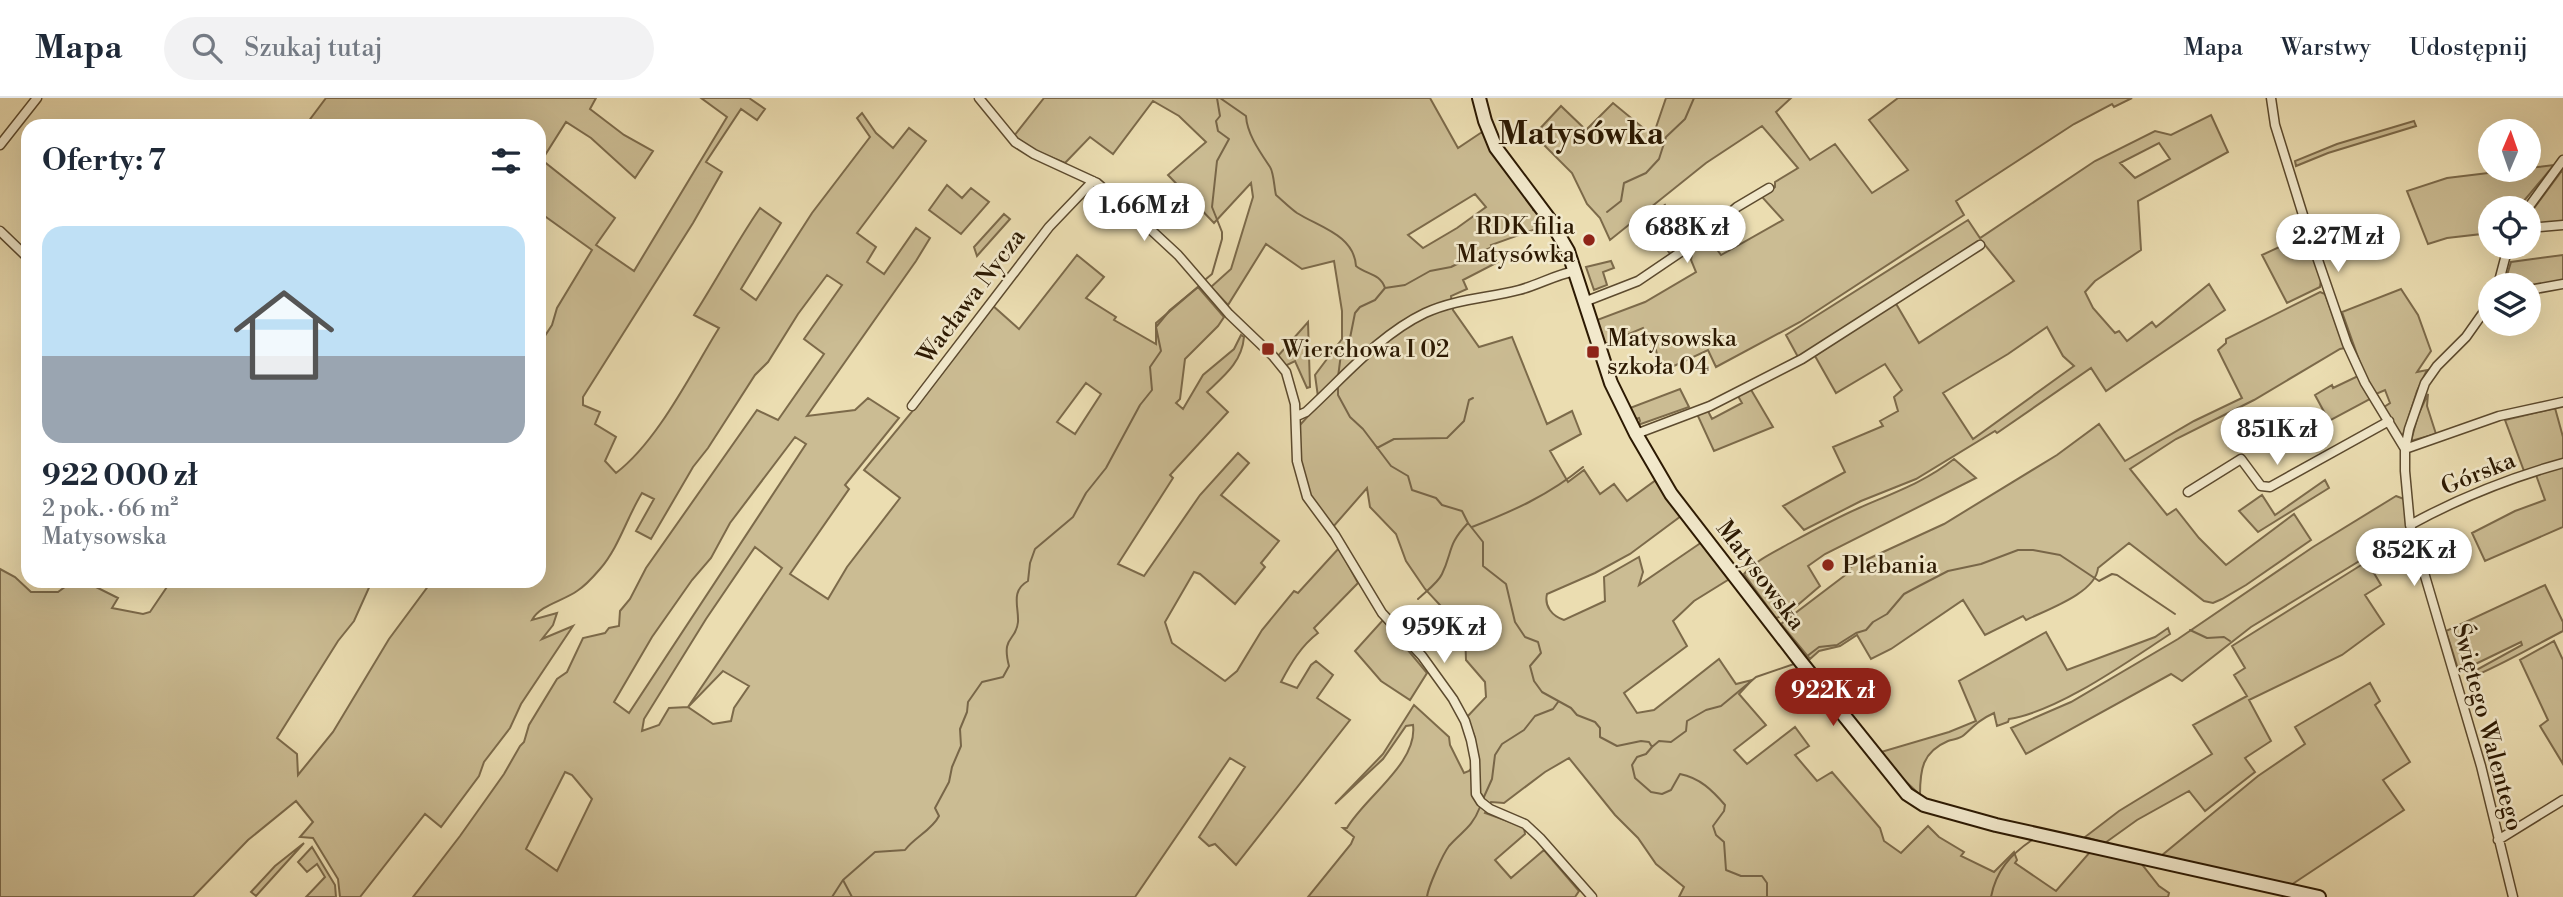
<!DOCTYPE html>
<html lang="pl">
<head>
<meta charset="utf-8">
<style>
	:root { --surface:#fff; --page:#f2f2f3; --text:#1f2937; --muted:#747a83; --line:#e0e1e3; --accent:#8f2418 }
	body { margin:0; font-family:"Libre Bodoni",serif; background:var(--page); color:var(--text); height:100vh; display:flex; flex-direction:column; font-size:26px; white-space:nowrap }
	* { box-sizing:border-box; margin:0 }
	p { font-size:23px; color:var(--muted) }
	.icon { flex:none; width:38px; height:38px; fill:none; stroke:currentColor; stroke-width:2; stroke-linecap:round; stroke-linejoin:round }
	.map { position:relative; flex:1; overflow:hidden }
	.drawer { position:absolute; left:21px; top:21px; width:525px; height:469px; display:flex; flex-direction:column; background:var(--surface); border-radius:21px; box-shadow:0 7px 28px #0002 }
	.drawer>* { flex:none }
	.needle { width:46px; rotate:2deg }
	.fabs { position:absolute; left:2478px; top:21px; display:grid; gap:14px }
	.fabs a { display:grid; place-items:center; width:63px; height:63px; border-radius:50%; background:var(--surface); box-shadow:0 7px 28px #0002; font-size:35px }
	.price { position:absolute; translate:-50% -60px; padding:0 16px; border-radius:24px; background:#fff; color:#222; font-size:23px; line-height:46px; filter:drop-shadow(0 2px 4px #0008) }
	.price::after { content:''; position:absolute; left:50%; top:42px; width:21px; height:16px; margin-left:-10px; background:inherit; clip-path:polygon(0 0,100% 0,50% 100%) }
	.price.active { background:var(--accent); color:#fff }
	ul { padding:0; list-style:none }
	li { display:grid; align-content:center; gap:14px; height:371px; padding:0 21px }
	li+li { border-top:2px solid var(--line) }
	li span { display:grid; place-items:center; height:217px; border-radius:21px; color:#555 }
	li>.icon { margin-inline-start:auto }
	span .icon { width:126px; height:126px; fill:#fffc; stroke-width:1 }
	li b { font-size:30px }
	h2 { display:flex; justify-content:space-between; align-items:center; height:84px; padding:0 21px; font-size:30px }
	header { display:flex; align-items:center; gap:42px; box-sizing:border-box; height:98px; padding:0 35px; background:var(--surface); border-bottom:2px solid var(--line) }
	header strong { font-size:33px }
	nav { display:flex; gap:38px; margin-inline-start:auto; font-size:24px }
	.search { width:490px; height:63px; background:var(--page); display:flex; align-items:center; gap:18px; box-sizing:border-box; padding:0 24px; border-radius:38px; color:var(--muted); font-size:26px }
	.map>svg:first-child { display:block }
</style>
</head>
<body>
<header>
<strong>Mapa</strong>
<div class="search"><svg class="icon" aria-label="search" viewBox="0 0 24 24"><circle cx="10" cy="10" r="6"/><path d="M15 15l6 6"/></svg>Szukaj tutaj</div>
<nav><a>Mapa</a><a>Warstwy</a><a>Udostępnij</a></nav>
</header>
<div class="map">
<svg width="2563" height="799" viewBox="0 0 2563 799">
	<rect width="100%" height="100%" fill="#ebddb1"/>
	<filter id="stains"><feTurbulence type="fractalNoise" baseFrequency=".00286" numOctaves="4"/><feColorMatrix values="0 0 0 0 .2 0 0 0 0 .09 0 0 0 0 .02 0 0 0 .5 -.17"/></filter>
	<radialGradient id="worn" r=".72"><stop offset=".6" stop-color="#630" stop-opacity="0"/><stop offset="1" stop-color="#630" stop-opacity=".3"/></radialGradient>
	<!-- green -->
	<path fill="#cbbc93" stroke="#7c6a4a" stroke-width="2" fill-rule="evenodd" d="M326,0h270l-6,11 34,26 29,16 -18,27 -44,-40 -25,-16 -24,38 73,58 -19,27 38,26 93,-154 -26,-19h48l16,11 -8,11 -16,-11 -35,53 16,10 -29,51 -110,174v8l17,7 -5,12 21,13 -11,24 11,12c42,-32 75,-100 103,-145l-25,-13c23,-36 42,-72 66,-107l21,15 -40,66 15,11 56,-87 58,-76 -13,-19 5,-5 14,20 17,15 16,-20 17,13 -69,92 19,14 -9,15 17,12 32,-46 14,10 -14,23 -109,155 48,-6 13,-12 31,20 -54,67 4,4 -59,85 38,25 19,-32 53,-69 -36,-28 47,-57 81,-108 27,24 58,-74 27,22 -18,21 30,19 -2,3 42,24v-21l42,-36 26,30 -6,9 -33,33 -5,40 -4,4 7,6 20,-34 31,-26 7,-14 3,2c-2,25 -20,39 -37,55l21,20 -58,63 3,3 -55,86 26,12 56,-81 38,-42 11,10 -28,32 58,46 -18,22 4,4 -30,37 -35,-30 -6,-2 -29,50 7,21 53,38 12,-10 25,-41 32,-39 4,2 41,-45 19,35 -44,45 4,5c-17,13 -27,30 -37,49l16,6 14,-23 5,-4 17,14 -16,23 33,22 -114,145 -21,-21 -6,2 -10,-9 46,-70 -15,-9 -95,139h-722l47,-61 44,-62 16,-28 4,-4 5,-17 28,-46 10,-7 16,-34 22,-5 4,-5 10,-2 1,-15 10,-12 16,-31 111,-158 21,10 46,-66 -20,-15 38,-54 -15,-10 -29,39 -30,48 -13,13 -47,73 -15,19 -42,72 -15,-8 18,-32 -12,-6c-15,24 -23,54 -42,76 -6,7 -15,17 -23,22 -14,10 -37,14 -45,29l25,-7 -4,12 -11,14 31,-13 -52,78 -11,24 -26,34 -5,14 -38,51 -16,-13 -65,83h-20l-2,-18 -25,-41 -13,-1 13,-15 -17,-21 -48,39 -55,57h-193v-328l15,8 16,15h27l15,-11h11l34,17 -6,10 31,6 7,-2 21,-31h201l-18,40 -16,20 -61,97 20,16 1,21 35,-43 56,-93 43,-58h107v-236l13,-20 5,-17 35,-58 -53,-38v-86h-234zM1086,285l15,11 -26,40 -18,-12zM795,339l11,7 -177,269 -15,-11 38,-65 40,-57 19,-22 19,-35zM755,449l27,21 -94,139 -19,1 -10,17 -17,6 2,-12 62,-100zM723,573l26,15 -15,22 -3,13 -18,3 -25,-17zM565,674l7,3 20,24 -35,72 -31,-22z
		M1044,0h386l28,50 24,-16 51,73v5l6,3 8,12 -56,20 7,17 -35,18 4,9 -16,7 2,14 26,37 33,-10 35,87 25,-13 9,23 -31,17 18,31 16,-12 16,24 14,-10 13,17 29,-21 25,36 -51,38 -35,19 -48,21c-3,12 5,22 17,26l41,-19 -1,-24 35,-20 4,15 -4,13 63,-43 29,36 -37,23 -21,20 14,25 -63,47 13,20 17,-3 65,-51 17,25 16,-4 -13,14 27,31 -32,25 13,14 48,-37 14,19 -14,9 22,26 15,-9 48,56 4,13 17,12 27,-27 11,11 25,15 -3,4 33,16 20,-20 3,8 -2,3 41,28 34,-39 50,10 19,24 10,7 -1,4h-489l5,-10 -28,-23 -18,-26 -23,-23 -46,-57 -24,14 -41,31 -13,-1 -6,11 39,14 1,7 -30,26 16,18 33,-28 35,41 -4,6h-267l43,-53 3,-7 -11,-9h4c18,-31 71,-65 66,-103l-7,1 -23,33 -48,45 48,-50 31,-49 35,32 1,8 14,28 5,-2 10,-11 -5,-25 -8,-17 20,-21 -1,-15 -19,-22 -1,-28 -40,-43 -19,-28 -10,-27 -26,-27 -3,-19 -34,39c-7,-9 -14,-18 -20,-27 -13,-20 -16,-53 -13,-75l19,-21 -4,-29 27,-36v-28l-8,-50 -32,8 -36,-25 -38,61 -17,-18 20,-18 22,-72 -2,-14 -37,40 -46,-48 38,-33 -27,-26 -26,-15 -40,53 -23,-17 -25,26 -29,-12 -22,-15zM1475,96l11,13 -29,21 -34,20 -15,-13z
		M1666,0h125l-15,14 34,48 25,-16 37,49 36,-23 -39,-50 29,-22h234l-18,9 -2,-3 -38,20 -118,77 8,14 -164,107 -84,45 -8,-17 -47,22 -5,-22 -13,-22 -38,16 -8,-24 48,-18 51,-30 -5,-12 2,-11 15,-12 13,18 62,-35 -21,-23 13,-10v-5l23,-14 -36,-42 -56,37 -96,77 -10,-22 -13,-14 -15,-31 -38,-38 27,-29 25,24 27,-27 40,33z
		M2211,17l17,37 -90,49 3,49 -46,31 -10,11 8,16 22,25 4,-2 8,10 25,-19 4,5 53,-43 16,26 -119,81 -15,-23 -94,65 -2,-2 -79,48 -55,22 -57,29 -21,-24 62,-34 -12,-25 50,-21 -3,-5 18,-10 -4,-14 8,-7 -17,-26 -49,29 -21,-37 80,-54 24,41 95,-62 -33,-41 -81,51 -85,58 -17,8 -12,-22 182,-115 12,18 115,-77 60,-30 16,4zM2159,45l11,16 -35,19 -15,-15zM2047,229l16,29 11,10 -101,73 -30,-46 65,-39z
		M2414,23l2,5 -88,27 -32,13 -1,-5 42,-17z
		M2554,67l-36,43h-28v25l-43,5 -19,6 -21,-53 40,-13z
		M2563,71v53l-34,3v-10z
		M947,87l15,13 9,-10 18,14 -28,32 -32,-24z
		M1665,107l24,37 -19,12 -24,-36z
		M1004,116l6,5 -33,37 -3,-9z
		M2301,139l6,2 14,40 -1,8 -33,16 -25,-48z
		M2563,157v32l-34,5v-7h-25l7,-23z
		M1611,163l3,7 -11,4 4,13 -13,5 -8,-23z
		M2401,191l17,26 13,36 -14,21 10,-2 -10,21 -14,44 -3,1 -16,-29 6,-4 -5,-13 -9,4 -12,-20 -22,-62z
		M2320,194l5,2 20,54 -5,1 -86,51 -78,39 -46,30 37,46 9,-6 23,29 27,27 68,-51 17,26 -65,45 -24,14 -9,4 -9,-2 -75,-58 -31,25c-2,25 -52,42 -72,52l-3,-4 -38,19 -22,-35 -72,49 -20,10 -14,-24 -17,11 -21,5 -9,8 -29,-35 67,-51 -2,-4 98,-45 113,-69 42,-31 26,37 69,-40 48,-23 -24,-48 8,-7v-4z
		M1308,224l2,65 -3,1 -12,-27 -10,5 -8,-9z
		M2358,278l14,22 -43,23 -14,-26 17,-10 1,3z
		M1750,290l23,39 -59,24 -17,-37 11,-3 4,8 30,-16 -4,-7z
		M1680,291l9,18 -51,18 2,-4 -1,-3 -3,1 -6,-11z
		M2428,296l-1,12 9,28 -25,7 7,-26z
		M2555,310l8,29v22l-39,12 -19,-51z
		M1954,361l22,19 -151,76 -17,12 12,20 -34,29 -10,3 -32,-44c12,-14 32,-23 48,-32 22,-12 44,-24 67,-34 34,-15 66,-26 95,-49z
		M2563,369v60l-78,34 -13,-28 43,-22 30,-11 -9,-25z
		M2325,382l4,8 -71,44 -19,-21 23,-16 13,20z
		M2396,398l8,3 3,33 -156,95 -69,54 -11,-7 -145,80 -15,-26 60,-26 107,-63 135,-92z
		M2410,442l1,5 -40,23 10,17 -16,10 19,29 -42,31 -93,45 22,41 -26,17 10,14 -50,39 -16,-20 -52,29 -32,23 -20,-6 34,-26 93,-57 -19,-29 54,-29 -13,-21 11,-7 -13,-22 134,-84z
		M2545,487l18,37v9c-31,16 -61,34 -93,47l-1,-4 53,-29 -1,-3 -62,30 -13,-41z
		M1383,522l44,53 -17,27 -29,-19 -26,-30z
		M2168,530l2,6c-43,28 -111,77 -161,85l-1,3 -11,4 -3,-13c-15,7 -19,12 -30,22 -4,4 -11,4 -16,6 -26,11 -28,29 -28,54l-20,-19 -19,-24 68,-20 27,-11 -17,-40 87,-49 21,38 88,-33z
		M2554,543l9,19v104l-23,-38 8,-6 -28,-60z
		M2370,585l10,18 -5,4 35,57 -27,18 21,30 -113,75 -130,-29 97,-80 47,-32 -10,-17z
		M304,745l-48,53 -5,-4 24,-26z
		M312,749l23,38 1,12h-30l19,-20 -8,-13 -10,8 -9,-10z"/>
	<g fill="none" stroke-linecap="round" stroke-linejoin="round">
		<!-- stream -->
		<path stroke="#786648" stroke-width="2" d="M1220,0l26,18c1,18 14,36 24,51 4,6 4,20 6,28 7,6 14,13 21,18 22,14 57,22 59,53 11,9 24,7 29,22l-10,12 -15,7 -5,6 -7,35 -7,6 -3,23
			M1607,114l14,-11 3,-18 22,-10 13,-14 7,-22 19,-18 9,-21
			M1206,181l6,-5 10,-35v-7l-10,-25 5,-46 12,-22 -11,-8 -2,-10 4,-5 -3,-18
			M1385,190l20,-3 25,-14 21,-4 39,-19
			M1338,288v9l12,22 13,12 28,37 17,10 4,14 24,8 6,7 20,6 6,12 15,19v24l23,18 9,38 10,15 13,5 3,11 -11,13 4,15 8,11 29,16 6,7 18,7 5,6v9l17,9 24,-5 8,1 3,5 -6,7 -9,3 -5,8 3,13 16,14 11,2 9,-4 9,-16c20,4 32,16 45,31l-1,6 -11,15 3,9 8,7 2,28 15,6h21l5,7v14
			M1377,350l17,-9 53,-1 17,-17 5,-21 4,-2
			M1472,429c41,-16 77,-32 111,-60
			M1418,501c7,-7 20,-16 24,-25 11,-23 5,-29 26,-51
			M2190,532l17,8 17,-1 6,4
			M1806,559l13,-10 18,-2 19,-12 10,-3 7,-8 14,-8 17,-20 15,-8 29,-15 33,-7 37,-14h15l27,5 39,26 13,-7 5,1 58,39
			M1652,649l7,-6 12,1 15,-11 1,-10 19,-11 15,-4 35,-29 38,-13
			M1483,701l9,-20 3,-24 7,-11 22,-14 11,-14 18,-7 5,-7
			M832,799l11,-17
			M852,799l-9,-17 32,-28 30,-2c10,-13 27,-20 34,-34l-4,-8 14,-26 3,-15 9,-21 -1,-17 7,-17 1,-10 14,-20 21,-5 6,-11c-8,-31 7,-24 9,-44 1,-15 -8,-31 10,-41l2,-18 5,-14 38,-32 13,-24 20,-25 34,-63 12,-15 -2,-23 11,-16 -5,-24 14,-17 28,-23
			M1427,799c1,-10 16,-43 22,-51 13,-15 23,-18 31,-39
			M1991,799c5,-26 19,-42 41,-57"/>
		<defs>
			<path id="street" d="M979,0l36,44 19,12 63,29 53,46 28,26 51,59 44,42 13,16 9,32 2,57 10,36 28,38 47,78 40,43 31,43 12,22 6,19 4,20 1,34 5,8 9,7 35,15 15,14 52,59
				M2271,0l4,27 33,106 39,113 18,39 40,66 94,-33 64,-14
				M0,47l37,-47
				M2528,110l35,-48
				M2529,130l34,-3
				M0,133l28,27
				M2498,187l10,-38
				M2529,192l34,-6
				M1584,204l54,-21 62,-42 37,-32 32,-19
				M2490,205l-24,34 -29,29 -12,17 -16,46 -4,20v22l5,54 71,241 32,131
				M912,308l137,-179 44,-46
				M1297,318l9,-4c37,-34 73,-77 119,-99 30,-14 63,-15 94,-23 19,-5 36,-15 56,-19
				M1636,336l74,-28 92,-47 178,-114
				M2188,394l53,-33 20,27 9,1 119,-66
				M2410,427c49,-27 99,-47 153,-62
				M2498,742l65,-40"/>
			<path id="secondary" d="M1479,0l6,23 11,27 54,72 18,31 43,132 25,51 35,60 130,168 106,132 17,11 72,20 323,72"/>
		</defs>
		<!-- street casing -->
		<use href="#street" stroke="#5c4a2e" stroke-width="11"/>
		<!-- secondary casing -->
		<use href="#secondary" stroke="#2c1902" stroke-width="16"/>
		<!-- street -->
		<use href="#street" stroke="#f2e9cc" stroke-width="8"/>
		<!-- secondary -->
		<use href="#secondary" stroke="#f2e9cc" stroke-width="12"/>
	</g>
	<!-- markers -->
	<g fill="#8f2418" stroke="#f2e9cc" stroke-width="2.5">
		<circle cx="1589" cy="142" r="7"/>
		<rect x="1261" y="244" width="14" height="14" rx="3.5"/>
		<rect x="1586" y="247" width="14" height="14" rx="3.5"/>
		<circle cx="1828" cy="467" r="7"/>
	</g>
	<g text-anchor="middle" stroke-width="5" stroke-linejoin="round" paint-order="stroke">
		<!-- poi labels -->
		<g font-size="24" fill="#2c1902" stroke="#f2e9cc" text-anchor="start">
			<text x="1575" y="136" text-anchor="end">RDK filia<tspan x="1575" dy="28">Matysówka</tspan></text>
			<text x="1607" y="248">Matysowska<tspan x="1607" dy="28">szkoła 04</tspan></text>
			<text x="1282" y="259">Wierchowa I 02</text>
			<text x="1842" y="475">Plebania</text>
		</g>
		<!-- street labels -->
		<g font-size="24" fill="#2c1902" stroke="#f2e9cc">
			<text transform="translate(971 198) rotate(-53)" y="8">Wacława Nycza</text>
			<text transform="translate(2478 375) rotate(-22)" y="8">Górska</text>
			<text transform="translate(1761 477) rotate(53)" y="8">Matysowska</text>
			<text transform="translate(2488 629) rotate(75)" y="8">Świętego Walentego</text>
		</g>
		<!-- district labels -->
		<g font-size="32" font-weight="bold" fill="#2c1902" stroke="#f2e9cc">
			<text x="1581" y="46">Matysówka</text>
		</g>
	</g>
	<rect width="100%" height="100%" filter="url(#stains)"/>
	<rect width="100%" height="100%" fill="url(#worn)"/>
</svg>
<div class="fabs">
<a><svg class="needle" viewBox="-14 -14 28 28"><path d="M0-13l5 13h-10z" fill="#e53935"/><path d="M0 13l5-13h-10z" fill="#747a83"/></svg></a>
<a><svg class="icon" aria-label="locate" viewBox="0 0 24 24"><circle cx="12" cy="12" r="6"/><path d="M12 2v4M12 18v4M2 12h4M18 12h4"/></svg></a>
<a><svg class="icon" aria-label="layers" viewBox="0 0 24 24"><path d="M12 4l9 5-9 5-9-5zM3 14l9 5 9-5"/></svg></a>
</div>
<b class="price" style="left:1144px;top:145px">1.66M zł</b>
<b class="price" style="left:1687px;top:167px">688K zł</b>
<b class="price" style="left:2338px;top:176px">2.27M zł</b>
<b class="price" style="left:2277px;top:369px">851K zł</b>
<b class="price" style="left:2414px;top:490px">852K zł</b>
<b class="price" style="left:1444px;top:567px">959K zł</b>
<b class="price active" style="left:1833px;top:630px">922K zł</b>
<section class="drawer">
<h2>Oferty: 7<svg class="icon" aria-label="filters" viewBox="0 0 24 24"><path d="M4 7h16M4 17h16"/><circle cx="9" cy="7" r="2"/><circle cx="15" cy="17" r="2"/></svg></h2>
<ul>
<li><span style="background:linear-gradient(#bfe0f5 60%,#9aa5b1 0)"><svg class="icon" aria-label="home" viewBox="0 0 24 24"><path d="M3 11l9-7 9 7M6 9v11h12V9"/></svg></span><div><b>922 000 zł</b><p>2 pok. · 66 m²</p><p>Matysowska</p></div></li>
</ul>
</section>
</div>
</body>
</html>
